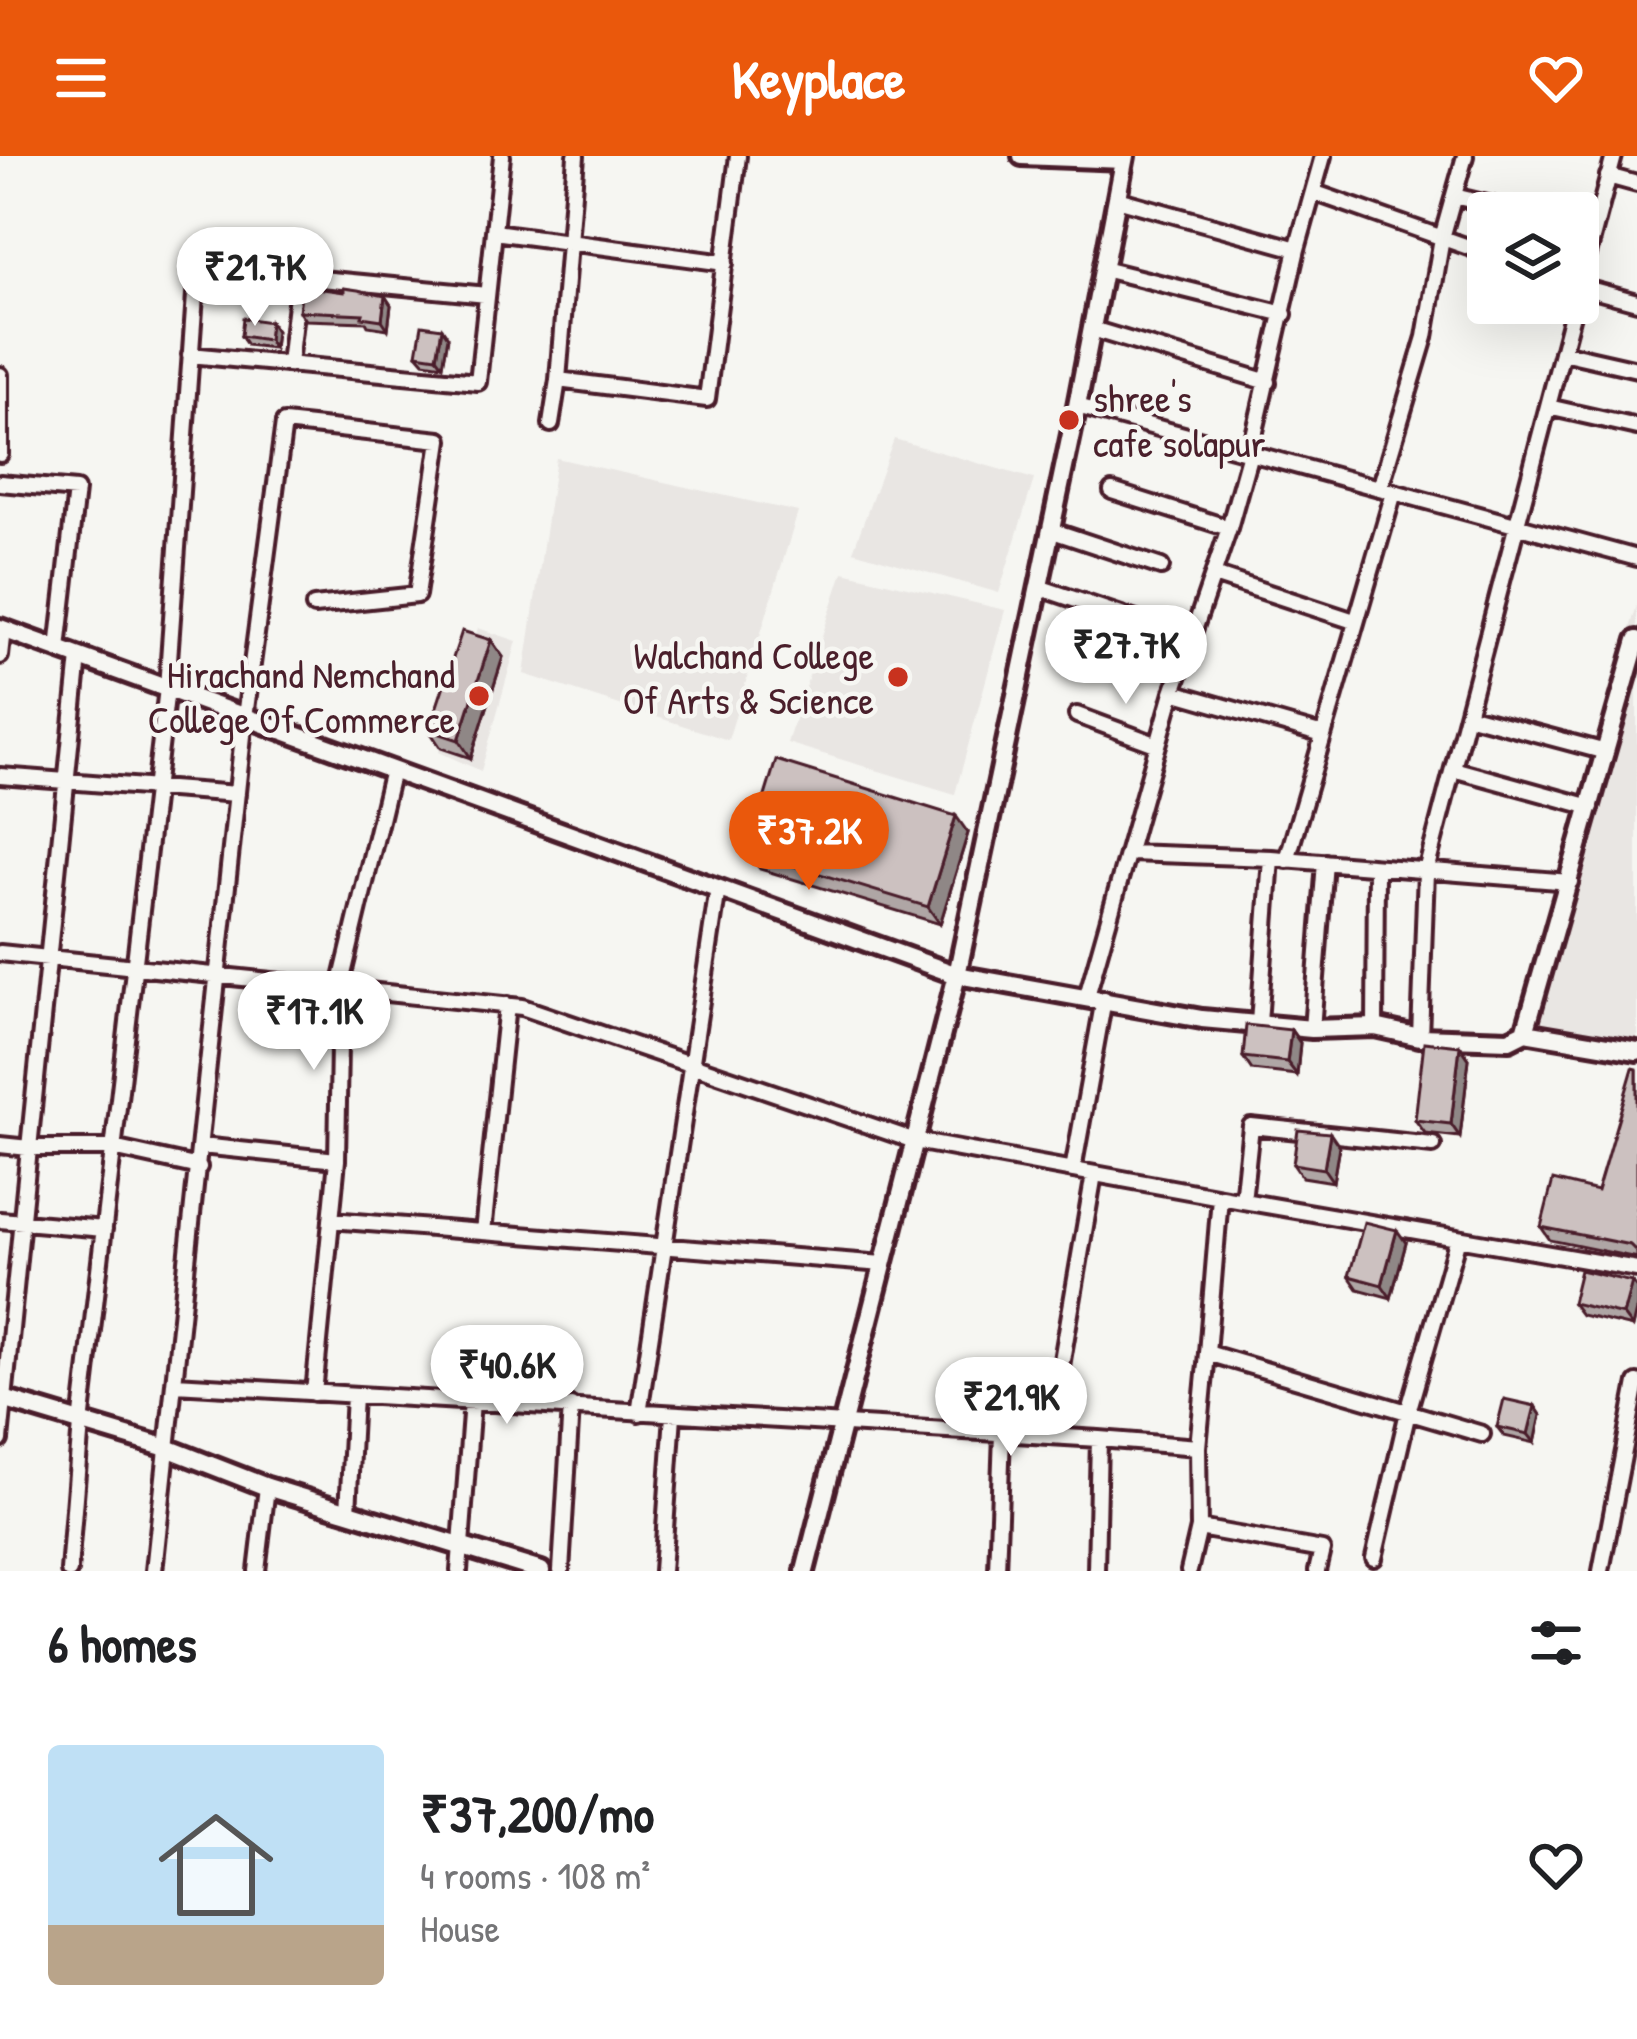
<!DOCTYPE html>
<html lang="en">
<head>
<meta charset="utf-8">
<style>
	:root { --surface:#fff; --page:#f2f2f2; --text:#202124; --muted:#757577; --line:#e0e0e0; --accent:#ea580c }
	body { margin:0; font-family:"Patrick Hand",sans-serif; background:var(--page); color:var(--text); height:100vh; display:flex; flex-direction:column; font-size:45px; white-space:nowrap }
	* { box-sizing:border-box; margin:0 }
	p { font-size:39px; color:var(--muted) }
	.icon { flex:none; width:66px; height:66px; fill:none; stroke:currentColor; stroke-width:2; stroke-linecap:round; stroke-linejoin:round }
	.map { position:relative; height:1415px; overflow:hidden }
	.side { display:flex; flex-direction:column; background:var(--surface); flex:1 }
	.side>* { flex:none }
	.buttons { position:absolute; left:1467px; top:36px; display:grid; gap:24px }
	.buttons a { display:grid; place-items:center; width:132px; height:132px; border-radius:12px; background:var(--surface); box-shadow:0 12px 48px #0002; font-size:60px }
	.price { position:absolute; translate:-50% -102px; padding:0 27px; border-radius:42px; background:#fff; color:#222; font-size:39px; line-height:78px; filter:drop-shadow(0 3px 6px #0008) }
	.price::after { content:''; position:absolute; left:50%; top:72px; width:36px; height:27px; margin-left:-18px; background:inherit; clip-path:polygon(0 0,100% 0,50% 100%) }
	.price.on { background:var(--accent); color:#fff }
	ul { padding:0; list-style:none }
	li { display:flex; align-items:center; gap:36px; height:300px; padding:0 48px }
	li+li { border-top:3px solid var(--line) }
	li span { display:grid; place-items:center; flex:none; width:336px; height:240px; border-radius:12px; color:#555 }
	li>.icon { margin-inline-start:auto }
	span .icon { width:144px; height:144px; fill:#fffc; stroke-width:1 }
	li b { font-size:51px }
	h2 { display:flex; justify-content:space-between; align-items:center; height:144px; padding:0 48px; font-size:51px }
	header { display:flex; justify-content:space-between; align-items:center; height:156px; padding:0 48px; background:var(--accent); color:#fff; font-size:54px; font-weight:700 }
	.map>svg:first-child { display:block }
</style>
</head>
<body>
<header><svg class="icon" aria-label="menu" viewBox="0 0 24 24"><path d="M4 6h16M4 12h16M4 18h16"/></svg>Keyplace<svg class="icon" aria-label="heart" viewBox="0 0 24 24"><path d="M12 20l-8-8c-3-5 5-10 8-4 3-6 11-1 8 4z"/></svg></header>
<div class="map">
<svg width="1637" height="1415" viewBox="0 0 1637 1415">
	<rect width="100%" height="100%" fill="#f6f6f2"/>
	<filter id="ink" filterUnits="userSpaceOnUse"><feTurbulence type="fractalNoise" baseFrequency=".00833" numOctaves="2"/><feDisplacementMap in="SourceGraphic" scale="24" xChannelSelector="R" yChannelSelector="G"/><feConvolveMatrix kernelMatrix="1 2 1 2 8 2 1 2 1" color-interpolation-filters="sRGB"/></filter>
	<g filter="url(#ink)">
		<!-- built -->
		<path fill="#e9e6e3" d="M894,283l140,40 -35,114 -146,-42z
			M556,302l242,54 -70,228 -204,-66z
			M843,416l162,38 -50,184 -168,-51z
			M1637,449v448l-128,-13z
			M478,472l39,13 -36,130 -42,-19z"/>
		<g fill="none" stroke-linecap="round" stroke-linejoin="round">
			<defs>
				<path id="minor" d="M576,0l-18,224 149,19 31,-243
					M1608,20l29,8
					M1313,36l175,62
					M1454,40l70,17
					M1117,43l180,50
					M1578,65l18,3
					M494,76l231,31
					M1103,113l181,45
					M1578,130l59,16
					M1578,136l36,-136
					M1092,173l176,53
					M1562,196l75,17
					M190,199l288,27 24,-226
					M289,208l10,-87
					M0,219v79
					M1077,250l560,152
					M1548,251l89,20
					M551,268l7,-44
					M0,327l76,7 -18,159
					M1380,332l45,-151 17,-99 23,-82
					M1112,335l117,37
					M1050,374l111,37
					M1214,419l140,46
					M1038,431l154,52
					M0,500l3,-27
					M79,501l-50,491h84l86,19
					M1173,536l150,43
					M1077,559l81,30
					M1467,559l139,37
					M1453,613l138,38
					M0,620l237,18
					M1129,697l142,5 299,24
					M1287,704l107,-368
					M0,797l522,54 393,134 328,60 8,-75 182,19
					M1087,840l86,-304 56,-164 21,-75 47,-204 26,-93
					M1259,867l12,-165
					M1375,871l1,-158
					M1312,873l13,-167
					M1420,881l6,-166 149,-568
					M0,989l29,3 -29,292
					M201,990l136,14 -23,233
					M337,1004l3,-173 52,-217
					M1073,1014l31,-171
					M1243,1045l394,68
					M0,1064l104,9
					M331,1064l552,44
					M483,1076l24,-227
					M1207,1197l13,-156
					M175,1228l924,55 -3,132
					M639,1257l79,-525
					M1049,1280l45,-262
					M1099,1283l99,8
					M348,1356l6,-117
					M1199,1372l123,22 -5,21
					M1374,1402l34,-146 50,-174
					M69,1415l12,-147 86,-736 30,-421 290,28
					M154,1415l91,-854 39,-294 156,17 -23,155 -103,11
					M257,1415l10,-84
					M459,1415l13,-170
					M561,1415l10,-165
					M662,1415l11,-156
					M997,1415l5,-137
					M1189,1415l10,-43 -1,-81 9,-94 275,81
					M1601,1415l36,-188"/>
				<path id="tertiary" d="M1022,0l102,4
					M0,472l957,347 245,44 110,10 63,-2 45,10 89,3 16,-8 112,19
					M1525,876l112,-392
					M0,1242l167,50 100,39 274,84
					M805,1415l152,-596 120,-569 48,-250"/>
			</defs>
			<!-- minor casing -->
			<use href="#minor" stroke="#4a1f2b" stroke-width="22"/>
			<!-- tertiary casing -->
			<use href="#tertiary" stroke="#4a1f2b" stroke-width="26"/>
			<!-- minor -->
			<use href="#minor" stroke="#f6f6f2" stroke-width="14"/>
			<!-- tertiary -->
			<use href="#tertiary" stroke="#f6f6f2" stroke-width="16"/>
		</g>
		<!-- wall -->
		<path fill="#afa6a5" stroke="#4a1f2b" stroke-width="3" d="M344,136l41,4 6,9 -3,24 -20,-3 -2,-4 -61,-2 -6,-9z
			M270,166l6,9 -2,17 -27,-3 -6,-9z
			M442,172l6,9 -5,28 -19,-3 -7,-8z
			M491,484l12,17 -32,101 -30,-10 -12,-18z
			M968,677l-28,91 -180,-55 -12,-17z
			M1291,874l9,13 -3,32 -45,-5 -9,-13z
			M1460,890l9,13 -9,78 -35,-4 -10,-13z
			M1637,913v189l-87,-18 -9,-13 56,-36z
			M1339,990l-6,36 -31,-5 -9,-13z
			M1406,1087l-15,55 -33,-9 -9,-13z
			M1632,1126l5,7v17l-5,21 -51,-12 -9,-12z
			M1535,1250l6,9 -6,28 -31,-7 -7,-9z"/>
		<!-- shaded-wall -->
		<path fill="#8f8786" stroke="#4a1f2b" stroke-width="3" d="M385,140l6,9 -3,24 -6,-9z
			M270,166l6,9 -2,17 -6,-8z
			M442,172l6,9 -5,28 -6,-8z
			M491,484l12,17 -32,101 -12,-18z
			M956,660l12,17 -28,91 -12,-17z
			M1291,874l9,13 -3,32 -10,-13z
			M1460,890l9,13 -9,78 -9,-13z
			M1330,977l9,13 -6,36 -9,-13z
			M1397,1074l9,13 -15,55 -9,-13z
			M1632,1126l5,7v17l-5,21 -9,-12z
			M1535,1250l6,9 -6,28 -7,-9z"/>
		<!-- building -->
		<path fill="#ccc1c0" stroke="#4a1f2b" stroke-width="3" d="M302,130l42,6v-4l14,2 27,6 -3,24 -20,-3 1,-3 -64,-3z
			M243,162l27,4 -2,18 -27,-4z
			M422,169l20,3 -5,29 -20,-3z
			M462,475l29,9 -32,100 -30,-10z
			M776,604l180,56 -28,91 -180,-55z
			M1246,869l45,5 -4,32 -44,-5z
			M1424,886l36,4 -9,78 -36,-4z
			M1633,912l4,1v183l-7,-7 -89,-18 12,-47 44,11z
			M1298,974l32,3 -6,36 -31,-5z
			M1364,1066l33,8 -15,55 -33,-9z
			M1580,1114l52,12 -9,33 -51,-12z
			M1504,1243l31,7 -7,28 -31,-7z"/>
	</g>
	<!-- markers -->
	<g fill="#c8321e" stroke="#f6f6f2" stroke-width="4.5">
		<circle cx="1069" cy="264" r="12"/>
		<circle cx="898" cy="521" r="12"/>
		<circle cx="479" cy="540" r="12"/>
	</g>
	<g text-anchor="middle" stroke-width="9" stroke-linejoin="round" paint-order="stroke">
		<!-- poi labels -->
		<g font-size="39" fill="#4a1f2b" stroke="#f6f6f2" text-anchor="end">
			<text x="1093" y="256" text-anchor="start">shree's<tspan x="1093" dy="45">cafe solapur</tspan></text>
			<text x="874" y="513">Walchand College<tspan x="874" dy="45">Of Arts &amp; Science</tspan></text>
			<text x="455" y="532">Hirachand Nemchand<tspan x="455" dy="45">College Of Commerce</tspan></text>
		</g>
	</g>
</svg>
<div class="buttons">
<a><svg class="icon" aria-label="layers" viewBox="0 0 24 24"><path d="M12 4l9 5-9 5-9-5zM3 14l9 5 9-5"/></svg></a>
</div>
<b class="price" style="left:255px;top:173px">₹21.7K</b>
<b class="price" style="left:1126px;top:551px">₹27.7K</b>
<b class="price on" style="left:809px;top:737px">₹37.2K</b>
<b class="price" style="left:314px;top:917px">₹17.1K</b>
<b class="price" style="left:507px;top:1271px">₹40.6K</b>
<b class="price" style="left:1011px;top:1303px">₹21.9K</b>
</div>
<section class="side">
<h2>6 homes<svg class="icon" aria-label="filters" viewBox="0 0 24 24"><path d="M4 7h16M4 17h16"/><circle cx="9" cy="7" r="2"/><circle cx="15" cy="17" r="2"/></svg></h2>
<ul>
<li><span style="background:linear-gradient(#bfe0f5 75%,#b9a48a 0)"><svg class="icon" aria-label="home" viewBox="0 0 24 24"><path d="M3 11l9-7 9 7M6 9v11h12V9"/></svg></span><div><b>₹37,200/mo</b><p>4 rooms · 108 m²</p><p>House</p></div><svg class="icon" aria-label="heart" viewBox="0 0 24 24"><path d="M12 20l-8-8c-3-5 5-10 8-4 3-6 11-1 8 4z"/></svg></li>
</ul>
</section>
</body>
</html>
